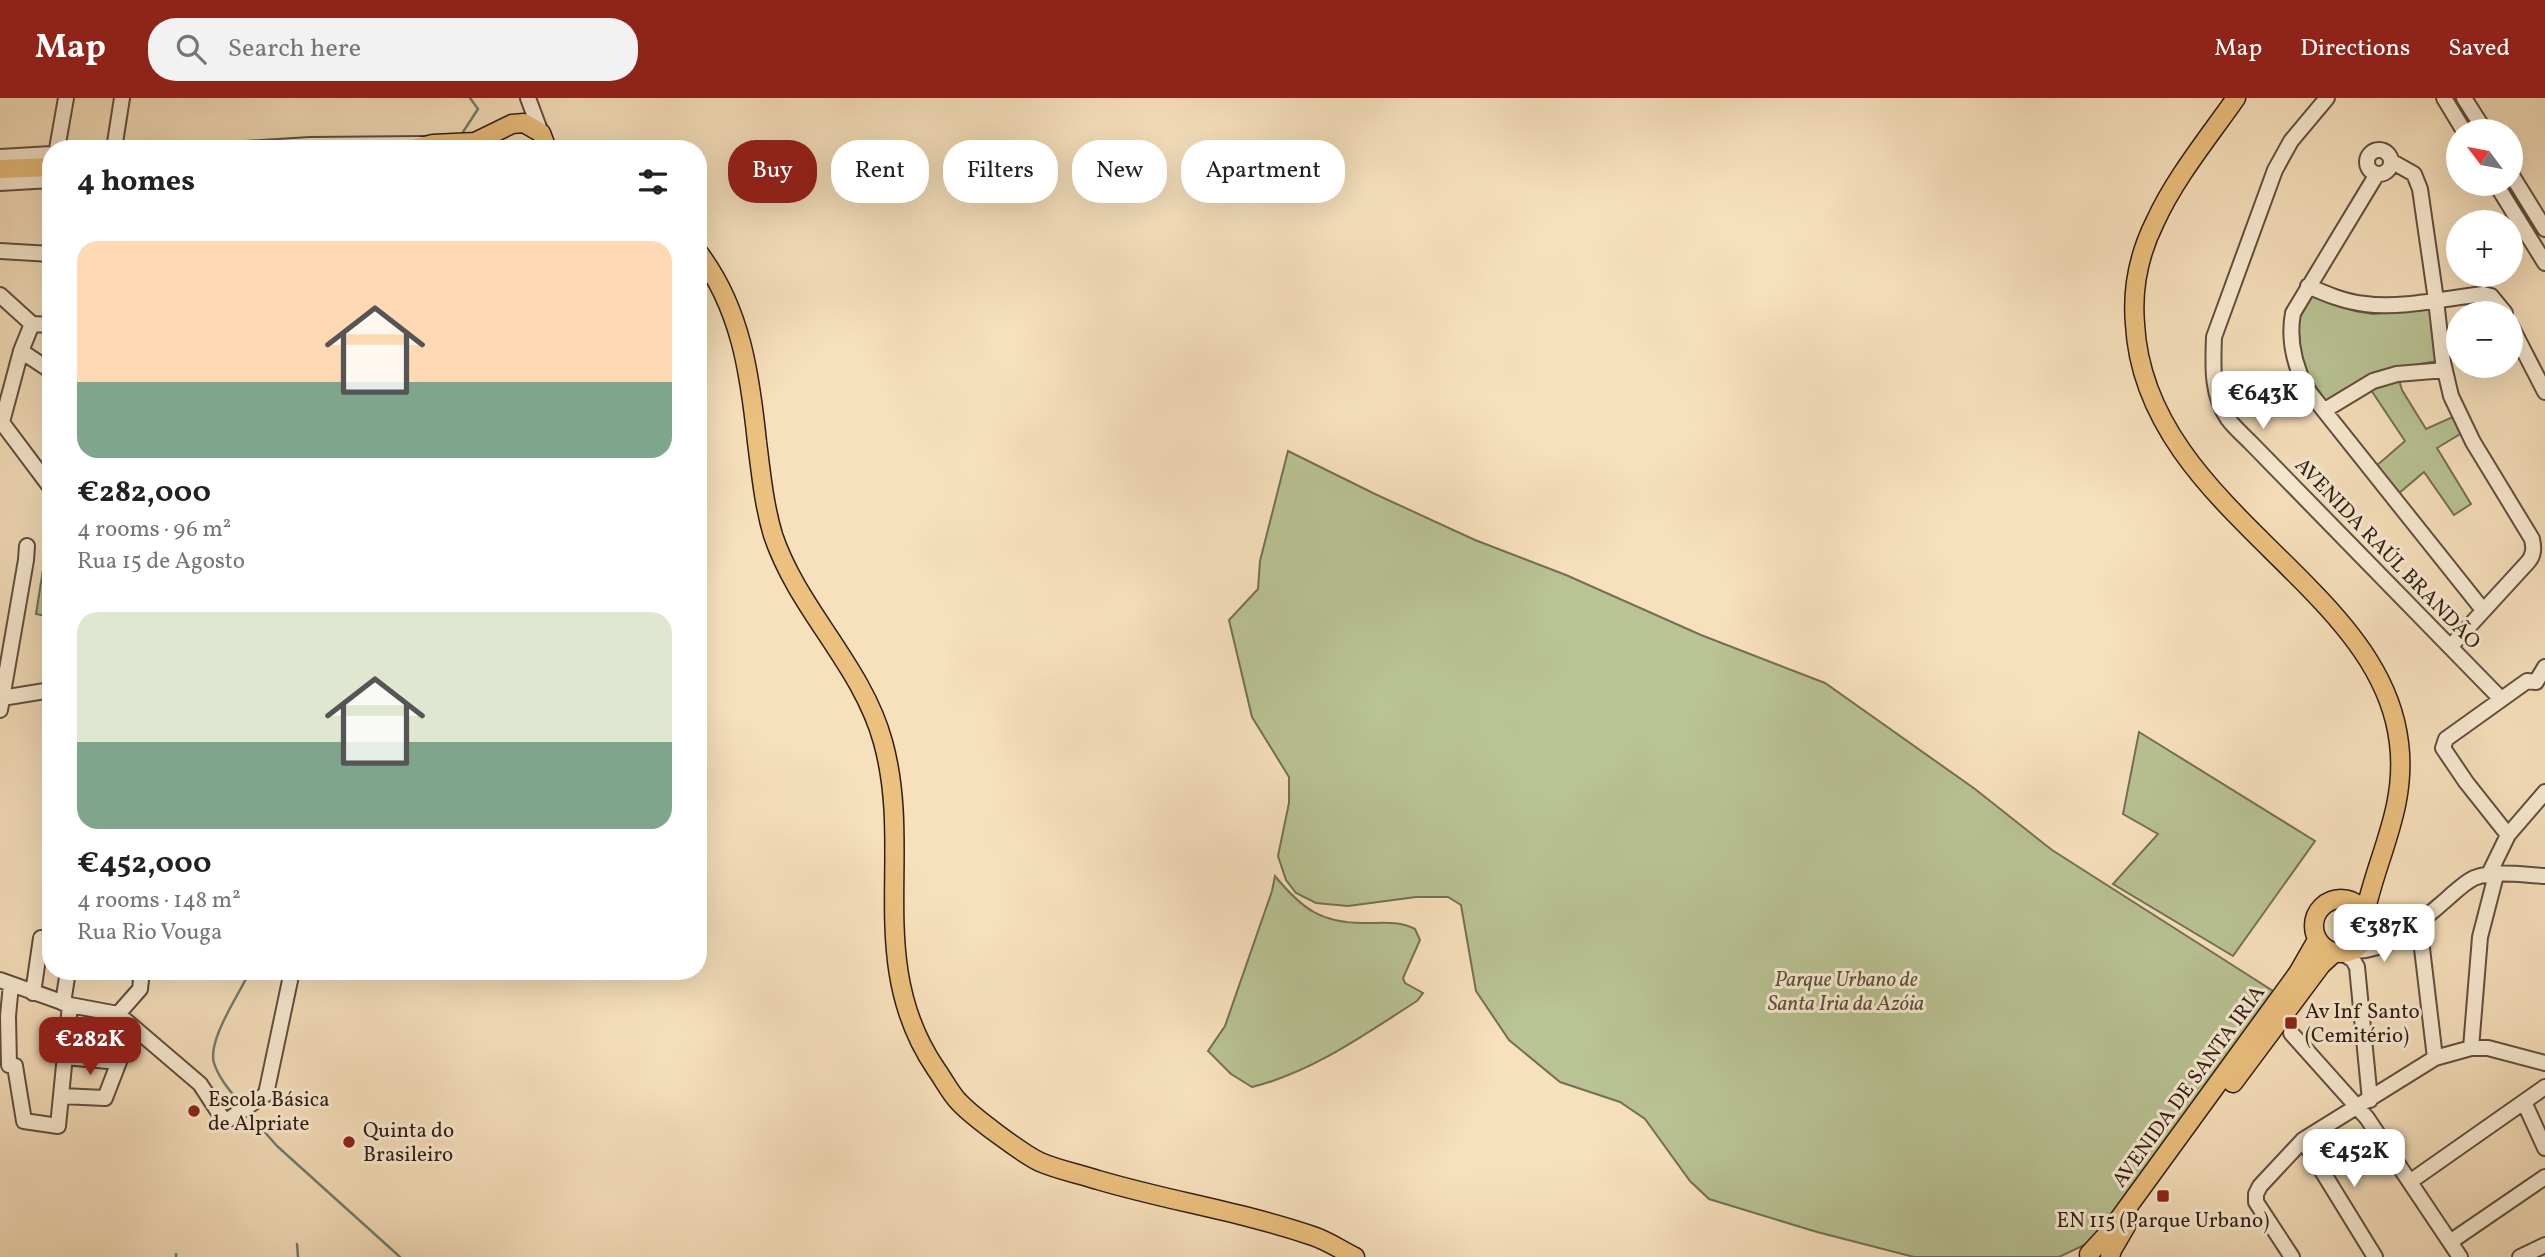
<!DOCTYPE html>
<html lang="en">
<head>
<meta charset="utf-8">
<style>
	:root { --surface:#fff; --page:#f2f2f2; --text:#222; --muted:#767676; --accent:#8f2418 }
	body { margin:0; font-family:Vollkorn,serif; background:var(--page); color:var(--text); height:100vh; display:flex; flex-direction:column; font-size:26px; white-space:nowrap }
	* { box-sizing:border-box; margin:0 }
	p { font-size:23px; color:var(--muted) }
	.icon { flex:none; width:38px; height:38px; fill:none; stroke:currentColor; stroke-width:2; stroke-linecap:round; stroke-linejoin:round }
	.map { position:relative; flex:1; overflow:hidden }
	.side { position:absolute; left:42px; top:42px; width:665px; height:840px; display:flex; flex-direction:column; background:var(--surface); border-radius:28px; box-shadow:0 7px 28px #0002 }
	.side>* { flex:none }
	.top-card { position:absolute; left:728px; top:42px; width:665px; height:63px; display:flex; gap:14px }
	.needle { width:46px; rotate:302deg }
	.controls { position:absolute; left:2446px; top:21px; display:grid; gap:14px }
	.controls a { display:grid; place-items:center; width:77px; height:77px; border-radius:50%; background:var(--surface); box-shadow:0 7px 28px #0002; font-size:35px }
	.price { position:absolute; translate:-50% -60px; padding:0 16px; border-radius:14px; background:#fff; color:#222; font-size:23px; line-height:46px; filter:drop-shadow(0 2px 4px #0008) }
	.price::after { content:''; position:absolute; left:50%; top:42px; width:21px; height:16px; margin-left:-10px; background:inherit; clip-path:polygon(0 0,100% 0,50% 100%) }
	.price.selected { background:var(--accent); color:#fff }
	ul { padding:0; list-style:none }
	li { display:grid; align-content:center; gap:14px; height:371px; padding:0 35px }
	li span { display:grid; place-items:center; height:217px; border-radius:21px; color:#555 }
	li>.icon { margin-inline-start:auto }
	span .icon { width:126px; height:126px; fill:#fffc; stroke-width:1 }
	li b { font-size:30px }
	h2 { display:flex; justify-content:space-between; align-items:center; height:84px; padding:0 35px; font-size:30px }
	.chip { padding:0 24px; border-radius:28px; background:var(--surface); box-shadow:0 7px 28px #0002; font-size:24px; line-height:63px }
	.chip.selected { background:var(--accent); color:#fff }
	header { display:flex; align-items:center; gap:42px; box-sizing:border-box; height:98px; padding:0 35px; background:var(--accent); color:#fff }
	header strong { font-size:33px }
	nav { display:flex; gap:38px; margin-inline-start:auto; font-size:24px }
	.search { width:490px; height:63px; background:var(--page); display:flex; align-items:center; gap:18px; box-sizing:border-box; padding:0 24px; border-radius:28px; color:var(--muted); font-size:26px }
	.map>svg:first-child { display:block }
</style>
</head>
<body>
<header>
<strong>Map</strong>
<div class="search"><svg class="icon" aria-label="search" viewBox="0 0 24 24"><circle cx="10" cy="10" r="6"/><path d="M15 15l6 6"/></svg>Search here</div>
<nav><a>Map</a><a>Directions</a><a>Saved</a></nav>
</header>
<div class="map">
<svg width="2545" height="1159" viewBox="0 0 2545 1159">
	<rect width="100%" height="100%" fill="#f7e1bd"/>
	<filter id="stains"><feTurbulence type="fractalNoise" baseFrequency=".00286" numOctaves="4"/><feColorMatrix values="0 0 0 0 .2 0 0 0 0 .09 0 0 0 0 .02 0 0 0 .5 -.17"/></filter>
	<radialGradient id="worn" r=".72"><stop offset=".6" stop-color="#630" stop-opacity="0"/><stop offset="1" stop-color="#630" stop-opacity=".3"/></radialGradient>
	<!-- green -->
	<path fill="#b9c394" stroke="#747055" stroke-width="2" d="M2312,198l43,15 18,3 62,-5 3,52 -55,9 -57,31 -24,-34 -4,-46z
		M2399,282l3,10 24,39 31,-14 8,16 -28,17 34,56 -17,11 -30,-43 -26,22 -23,-27 30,-26 -34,-51z
		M1288,353l87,43 100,46 91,35 135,60 124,48 150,106 77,61 221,141 -180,250 -34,16h-145l-97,-25 -108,-33 -19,-18 -45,-62 -25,-17 -60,-20 -51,-42 -33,-49 -15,-86 -13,-8h-32l-68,9 -32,-3 -20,-10 -10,-13 -8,-24 11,-53v-26l-37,-60 -23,-97 29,-31 2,-28z
		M45,459l6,1v59l-15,-3z
		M2139,634l176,109 -82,115 -120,-72 45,-50 -35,-20z
		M1275,778c27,33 47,48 92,47 17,0 32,-2 48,6l5,11 -17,38 2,5 18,10 -6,8c-52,33 -104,71 -165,86l-21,-13 -23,-23 17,-25 47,-135z"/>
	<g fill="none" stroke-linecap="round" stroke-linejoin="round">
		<!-- stream -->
		<path stroke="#727e6f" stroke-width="2.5" d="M463,34l15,-23 -8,-11
			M242,1007c-11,-13 -23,-26 -28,-42 -7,-23 26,-70 36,-92
			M248,1015l29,33 123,111
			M297,1146l1,13
			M176,1156v3"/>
		<defs>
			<path id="minor" d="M528,0l13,35
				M2327,0l-36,43 -16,29 -61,167c-1,27 -3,58 14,82 6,8 15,16 23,24l250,256
				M2444,0l20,33
				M2464,0l21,33
				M57,51l9,-51
				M114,51l8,-51
				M245,51l65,-4 114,-1
				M2367 64a12 12 0 1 1 24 0a12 12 0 1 1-24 0Z
				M0,59l51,-3
				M2391,63l23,13 6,15 16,111 7,62 8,34 22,46 59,97c2,9 2,16 -4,23l-77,84
				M2377,76l-84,139c-5,27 1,51 13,75l177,222
				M2511,76l34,55
				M0,85l51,-3
				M2496,86l49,79
				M0,153l51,3
				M2308,188c18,8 37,16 57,18 36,5 82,-6 118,-10l8,2 14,17
				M0,197l32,29
				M51,227l-19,-1 -11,27 30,20
				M2511,228l34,66
				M2325,312l48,-29 24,-7 48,-4
				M0,322l51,68
				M2,324l19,-71
				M2,600l49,-8
				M0,612l26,-150 1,-14
				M2508,737l-42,-53 -23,-34 3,-9 81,-58 9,1 9,-15
				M2488,778l20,-41 37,-43
				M2369,825c9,10 16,15 30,13
				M2419,825l16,135
				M2355,853c37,-1 66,-30 93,-53 8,-7 16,-15 26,-20 20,-8 50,-3 71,-2
				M2344,856l9,6 4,7 13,133
				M0,882l70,25 48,9
				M11,886l-3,32 1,49 6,1 9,55 34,5 12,-121
				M33,895l8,-55
				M63,905l5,-32
				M118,916l82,70 25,38 41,-28 26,-123
				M118,916l22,-25 2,-18
				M2291,935l76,85 93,139
				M2471,950l9,-111 16,-62
				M65,959l54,5
				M61,998l44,2 27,-70
				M2524,1004l21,46
				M2303,1042l72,117
				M2411,1083l134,-94
				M2450,1144l95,-65
				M2292,1159l-36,-55v-8l4,-8 43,-46 132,-82 36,-10h17l57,15
				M2520,1159l25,-12"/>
			<path id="major" d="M2236,0c-28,40 -61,80 -81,124 -16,32 -23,67 -20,102 6,116 102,189 176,266 42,43 81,92 88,153 8,63 -21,111 -34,170
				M413,51l20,-5 42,-2 37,-18 12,-1 17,10 6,16
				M0,71l51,-2
				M698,154c43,56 52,123 59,190 4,31 7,63 16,93 25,75 89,130 110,207 31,112 -19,221 53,327 8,11 14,24 23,33 14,15 64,52 81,60 18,8 40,12 58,18 71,21 145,32 215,56 15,5 28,14 42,21
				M2314 828a27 27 0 1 1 54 0a27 27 0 1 1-54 0Z
				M2233,985l88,-118 13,-12
				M2089,1156l22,-24 187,-257 19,-33
				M2110,1159l2,-7 14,-24"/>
		</defs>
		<!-- minor casing -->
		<use href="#minor" stroke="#624f40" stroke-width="18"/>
		<!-- major casing -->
		<use href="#major" stroke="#301e16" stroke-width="21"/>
		<!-- minor -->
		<use href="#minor" stroke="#faecd4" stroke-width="14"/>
		<!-- major -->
		<use href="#major" stroke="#ecc07e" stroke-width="18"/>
	</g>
	<!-- markers -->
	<g fill="#8f2418" stroke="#faecd4" stroke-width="2.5">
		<rect x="2284" y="918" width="14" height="14" rx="3.5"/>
		<circle cx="194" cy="1013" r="7"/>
		<circle cx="349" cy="1044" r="7"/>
		<rect x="2156" y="1091" width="14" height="14" rx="3.5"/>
	</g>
	<g text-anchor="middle" stroke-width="6" stroke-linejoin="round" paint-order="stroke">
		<!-- street labels -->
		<g font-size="21" fill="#301e16" stroke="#faecd4">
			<text transform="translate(2388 455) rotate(46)" y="7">AVENIDA RAÚL BRANDÃO</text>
			<text transform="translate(2188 988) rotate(-54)" y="7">AVENIDA DE SANTA IRIA</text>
		</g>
		<!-- park labels -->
		<g font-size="21" font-style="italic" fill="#59503c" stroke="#faecd4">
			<text x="1846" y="888">Parque Urbano de<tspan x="1846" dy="24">Santa Iria da Azóia</tspan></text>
		</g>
		<!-- poi labels -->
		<g font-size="21" fill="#301e16" stroke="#faecd4" text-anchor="start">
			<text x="2305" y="920">Av Inf Santo<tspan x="2305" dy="24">(Cemitério)</tspan></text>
			<text x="208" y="1008">Escola Básica<tspan x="208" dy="24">de Alpriate</tspan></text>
			<text x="363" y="1039">Quinta do<tspan x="363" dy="24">Brasileiro</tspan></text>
			<text x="2163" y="1129" text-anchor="middle">EN 115 (Parque Urbano)</text>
		</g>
	</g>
	<rect width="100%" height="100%" filter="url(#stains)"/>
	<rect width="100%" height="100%" fill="url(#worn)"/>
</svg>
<div class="controls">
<a><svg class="needle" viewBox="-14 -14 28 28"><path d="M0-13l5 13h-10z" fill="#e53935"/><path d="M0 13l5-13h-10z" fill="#767676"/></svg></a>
<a>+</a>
<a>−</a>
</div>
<b class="price" style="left:2263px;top:333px">€643K</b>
<b class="price" style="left:2384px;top:866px">€387K</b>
<b class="price selected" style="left:90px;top:979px">€282K</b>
<b class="price" style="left:2354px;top:1091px">€452K</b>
<div class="top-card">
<a class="chip selected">Buy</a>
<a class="chip">Rent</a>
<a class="chip">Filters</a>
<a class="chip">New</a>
<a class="chip">Apartment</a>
</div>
<section class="side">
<h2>4 homes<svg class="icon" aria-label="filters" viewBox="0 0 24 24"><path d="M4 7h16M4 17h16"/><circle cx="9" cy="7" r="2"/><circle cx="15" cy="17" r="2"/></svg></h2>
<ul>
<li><span style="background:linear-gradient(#ffd9b3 65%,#7fa58c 0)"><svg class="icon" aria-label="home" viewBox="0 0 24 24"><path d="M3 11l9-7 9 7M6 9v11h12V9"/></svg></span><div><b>€282,000</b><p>4 rooms · 96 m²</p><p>Rua 15 de Agosto</p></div></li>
<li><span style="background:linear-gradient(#dfe7d0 60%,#7fa58c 0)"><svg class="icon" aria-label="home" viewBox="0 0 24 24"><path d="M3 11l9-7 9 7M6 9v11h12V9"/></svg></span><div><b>€452,000</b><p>4 rooms · 148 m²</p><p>Rua Rio Vouga</p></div></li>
</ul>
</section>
</div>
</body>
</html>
